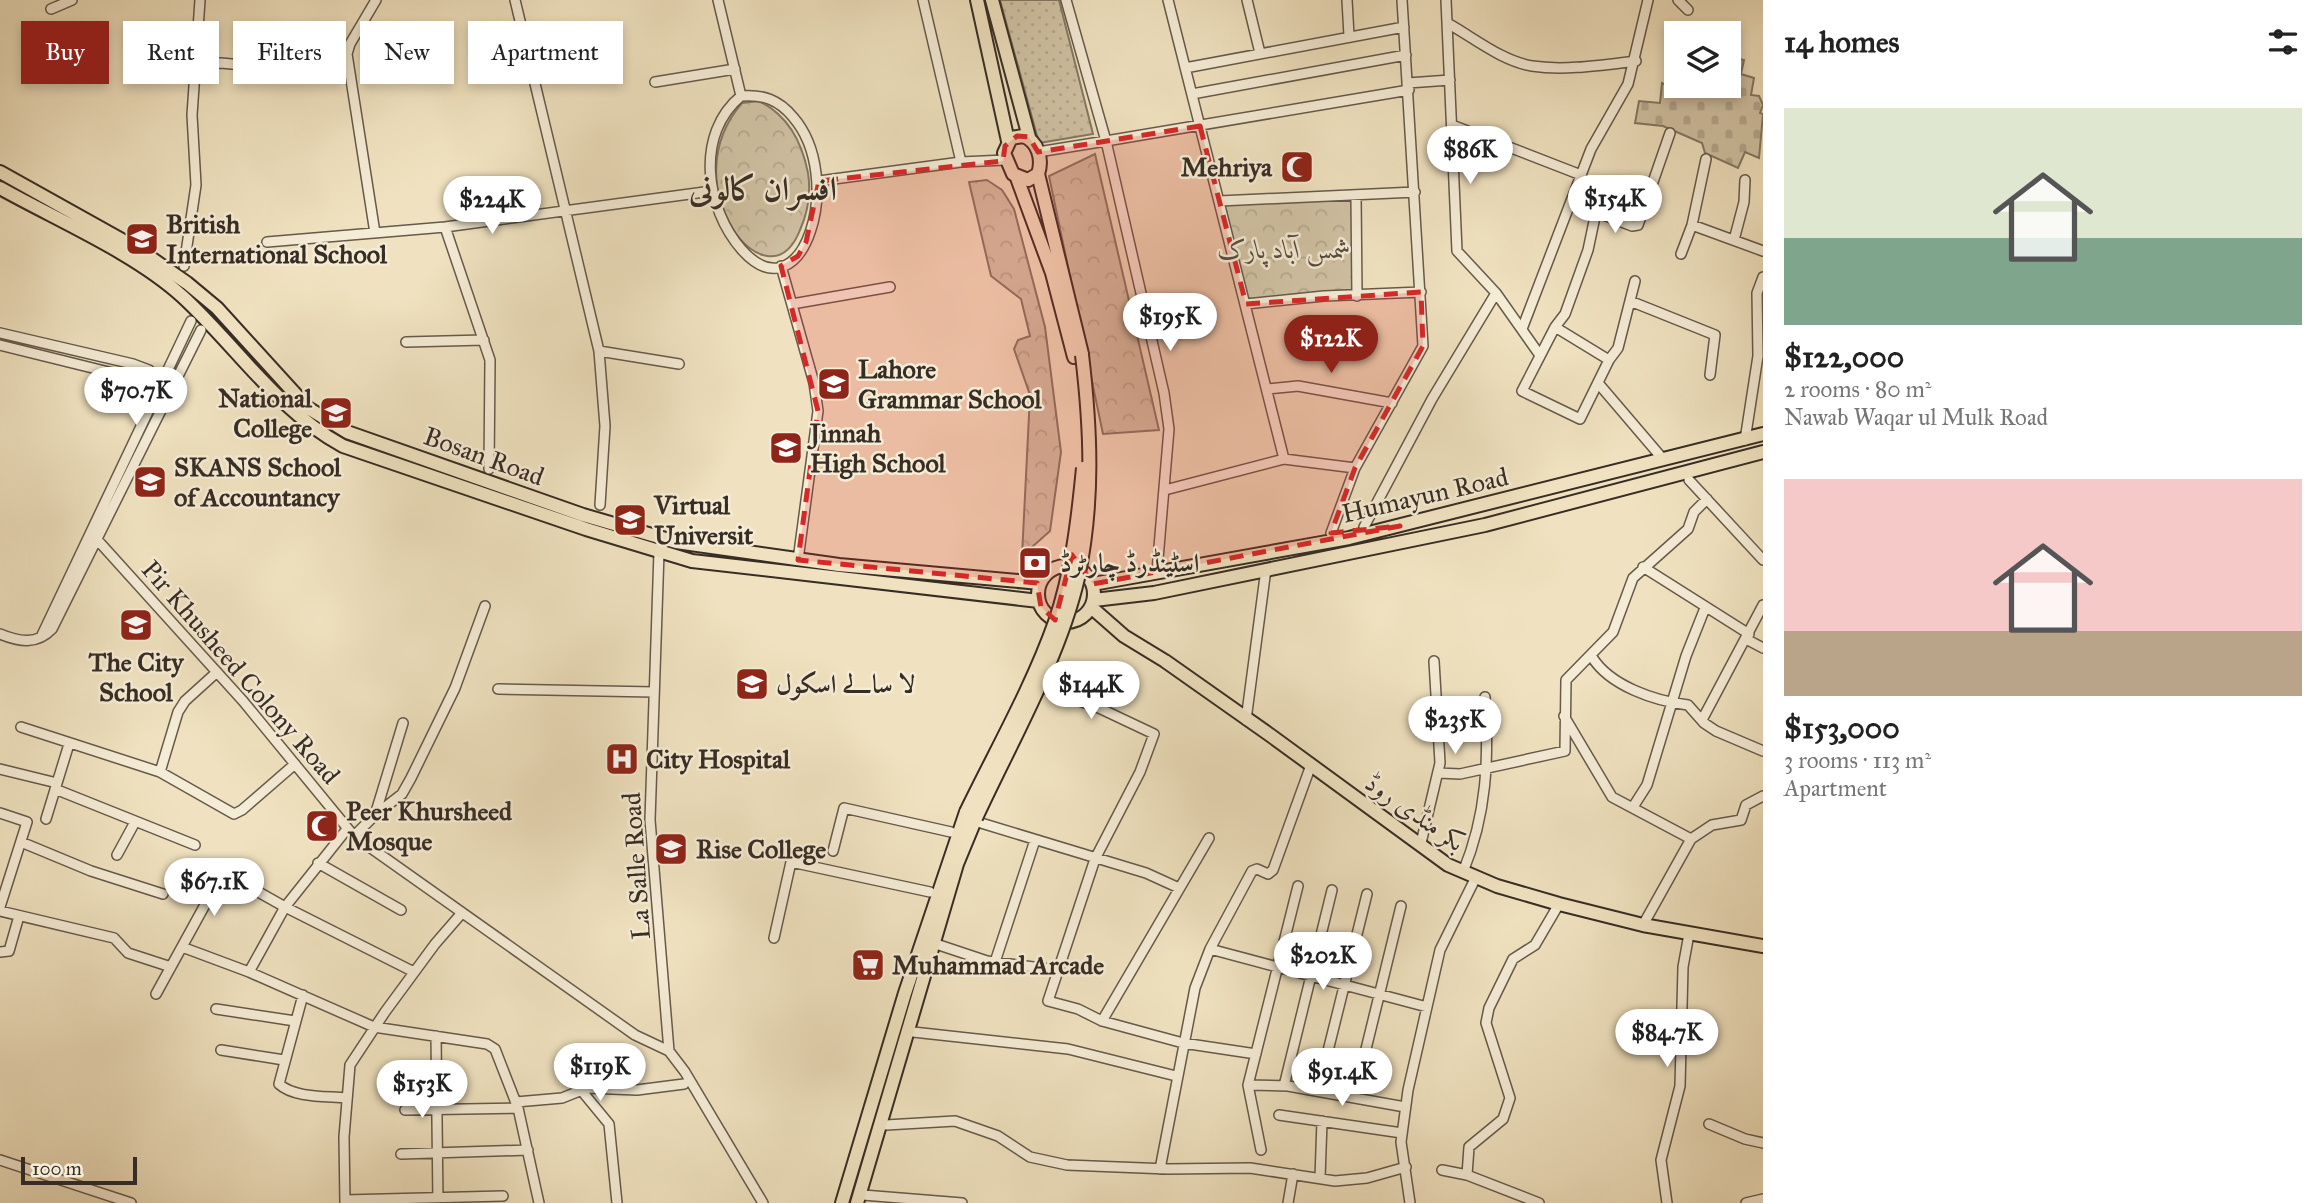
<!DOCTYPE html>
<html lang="en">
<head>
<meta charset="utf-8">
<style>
	:root { --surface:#fff; --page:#f2f2f2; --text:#222; --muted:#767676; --accent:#8f2418 }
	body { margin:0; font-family:"IM FELL Great Primer",Amiri,serif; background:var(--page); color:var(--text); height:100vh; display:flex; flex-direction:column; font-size:26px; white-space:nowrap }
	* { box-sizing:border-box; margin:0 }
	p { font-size:23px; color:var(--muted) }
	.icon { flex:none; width:38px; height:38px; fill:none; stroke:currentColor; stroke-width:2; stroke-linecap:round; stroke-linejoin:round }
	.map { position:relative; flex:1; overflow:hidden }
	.drawer { display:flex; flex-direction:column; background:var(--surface); width:560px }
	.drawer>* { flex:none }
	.guide { position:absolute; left:21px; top:21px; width:665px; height:63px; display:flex; gap:14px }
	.buttons { position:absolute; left:1664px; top:21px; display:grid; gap:14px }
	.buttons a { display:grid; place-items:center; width:77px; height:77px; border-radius:0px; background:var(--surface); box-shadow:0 4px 10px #0003; font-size:35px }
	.scale { position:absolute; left:21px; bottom:18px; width:116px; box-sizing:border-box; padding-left:7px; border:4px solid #372d24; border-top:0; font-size:19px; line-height:24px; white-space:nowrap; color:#372d24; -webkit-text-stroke:5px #f5ecd6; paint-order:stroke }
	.price { position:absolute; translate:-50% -60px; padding:0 16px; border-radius:24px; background:#fff; color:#222; font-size:23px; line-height:46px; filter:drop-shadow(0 2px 4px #0008) }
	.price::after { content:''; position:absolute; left:50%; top:42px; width:21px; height:16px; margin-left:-10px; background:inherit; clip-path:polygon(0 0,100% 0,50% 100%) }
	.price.selected { background:var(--accent); color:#fff }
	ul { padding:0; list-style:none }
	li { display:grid; align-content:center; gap:14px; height:371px; padding:0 21px }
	li span { display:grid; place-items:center; height:217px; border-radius:0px; color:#555 }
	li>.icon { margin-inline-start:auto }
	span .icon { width:126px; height:126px; fill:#fffc; stroke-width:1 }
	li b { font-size:30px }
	h2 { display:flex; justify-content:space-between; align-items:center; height:84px; padding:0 21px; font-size:30px }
	.pill { padding:0 24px; border-radius:0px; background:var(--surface); box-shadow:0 4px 10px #0003; font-size:24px; line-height:63px }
	.pill.selected { background:var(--accent); color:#fff }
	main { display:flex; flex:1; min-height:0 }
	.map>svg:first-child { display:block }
</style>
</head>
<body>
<main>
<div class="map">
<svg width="1763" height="1203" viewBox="0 0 1763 1203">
	<defs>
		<pattern id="forest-crowns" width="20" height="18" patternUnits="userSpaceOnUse" patternTransform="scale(1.75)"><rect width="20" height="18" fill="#d1c3a5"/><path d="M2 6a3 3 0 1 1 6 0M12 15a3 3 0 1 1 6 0" fill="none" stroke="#b4a88e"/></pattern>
		<pattern id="cemetery-stones" width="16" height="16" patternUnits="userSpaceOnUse" patternTransform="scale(1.75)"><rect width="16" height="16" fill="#d1c3a5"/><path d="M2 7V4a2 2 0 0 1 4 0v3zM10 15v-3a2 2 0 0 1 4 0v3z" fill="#b4a88e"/></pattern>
		<pattern id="garden-dots" width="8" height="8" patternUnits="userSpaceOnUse" patternTransform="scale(1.75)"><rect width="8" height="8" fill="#d1c3a5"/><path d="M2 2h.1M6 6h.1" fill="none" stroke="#b4a88e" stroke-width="1.8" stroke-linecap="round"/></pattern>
	</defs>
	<rect width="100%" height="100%" fill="#f0e2c0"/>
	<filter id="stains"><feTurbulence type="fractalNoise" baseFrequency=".00286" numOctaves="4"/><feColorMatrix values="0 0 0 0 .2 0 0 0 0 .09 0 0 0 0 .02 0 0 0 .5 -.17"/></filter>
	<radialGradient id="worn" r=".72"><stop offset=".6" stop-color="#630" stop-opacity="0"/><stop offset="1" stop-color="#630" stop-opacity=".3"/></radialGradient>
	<!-- forest -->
	<path fill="url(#forest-crowns)" stroke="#847864" stroke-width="2" d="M759,101c29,14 43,41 49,72 3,19 0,39 -8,57 -32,81 -130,-44 -58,-127z
		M1095,154l64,276 -56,4 -54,-258z
		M987,180l15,10 12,19 31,118 16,125 -11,79 -28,25 8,-161 -16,-46 4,-9 12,-4 -9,-37 -30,-23 -22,-94z
		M1353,197l2,96 -108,9 -26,-99z"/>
	<!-- cemetery -->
	<path fill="url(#cemetery-stones)" stroke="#847864" stroke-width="2" d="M1729,57l15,3 -3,14 13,4 -3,17 8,1 4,9 -3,8 3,1 -4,44 -14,-6 -7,16 -33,-15 -3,-10 -39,-17 -28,-3 4,-22 21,2 2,-20 12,6 2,-3h53z"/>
	<!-- garden -->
	<path fill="url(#garden-dots)" stroke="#847864" stroke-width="2" d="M1000,0h59l34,134 -54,9z"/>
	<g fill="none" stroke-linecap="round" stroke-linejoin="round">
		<defs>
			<path id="minor" d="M515,0l84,351 6,75 -5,79
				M718,0l23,96
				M923,0l38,162
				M1066,0l40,141 303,-51
				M1168,0l116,459
				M1247,0l13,53
				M1347,0l2,36
				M1446,0l11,251 39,42 43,61
				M1678,0l10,10
				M51,9l21,-9
				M1449,24c25,14 53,37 83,42 33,5 70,-1 104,-5
				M135,54l35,11 51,-2 107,10
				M1185,68l219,-41
				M655,82l80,-13
				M1408,83l42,-3
				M1192,94l214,-39
				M741,96c22,-2 38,4 52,21 53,61 10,201 -51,133 -37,-42 -47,-116 -1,-154z
				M1452,125l129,50
				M1038,152l68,-11 58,252 5,36 -12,142
				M819,181l142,-19 44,-2
				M1356,195l1,101
				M1219,201l196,-9
				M1692,225l71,26
				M445,227l45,133 -1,109
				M375,233l-28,-179 3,-10 26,-44
				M1734,240l10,-38 1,-22
				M267,242l178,-15 267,-36
				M1681,254l11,-29 14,-66
				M184,266l12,-81 -4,-70 8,-115
				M781,266l33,117 4,28 -20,149
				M1630,301l85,34 -5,40
				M792,304l98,-17
				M1246,304l78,-8 97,-4
				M1555,327l10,-13 23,-64 8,-38 36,14 6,-1 32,-92
				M1555,327l54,33 -29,59 -58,-28z
				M1522,329l69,-180 37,-65 20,-84
				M0,333l133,31 16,6 4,7
				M406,342l78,-2
				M0,345l141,35 12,-3
				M599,351l80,13
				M1609,360l9,-12 17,-67
				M1598,383l64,75
				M1267,389l31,-3 94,17
				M1745,440l13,-84 -1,-63 6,-16
				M1689,480l74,80
				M1165,490l119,-31 71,9
				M1364,527l68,-128 64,-106
				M1331,533l24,-65 68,-122 -21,-346
				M92,534l151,167 111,135 281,199 34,16 16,21 78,131
				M659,552l-9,268 19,231
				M1643,567l106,67
				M0,634c19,8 37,11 52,-5l149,-299
				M42,635l149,-314
				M1746,639l17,9
				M1592,657c18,29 63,44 96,48l16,18 12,8 47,20
				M1044,688l55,20 55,26 -14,38 -45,87 -47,142 30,8 24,12 81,22 73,11
				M498,689l156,3
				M1564,716l48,81 79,42
				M1246,720l20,-151
				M1702,720l61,-115
				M21,727l139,45 74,42 8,-4 53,-46
				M0,769l57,14
				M160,772l18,-60 7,-11 32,-29
				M1439,773l21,1 105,-23 1,-71 47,-48 20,-54 55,-49 6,-17 13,-13
				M55,789l140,56
				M1633,807l14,-22 39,-129 19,-48
				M0,813l27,9 -27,85
				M375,815l27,-21 9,-16 44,-90 30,-82
				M46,819l23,-75
				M981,823l165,50 33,15
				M354,836l21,-21 28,-92
				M21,842l70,29 72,23
				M1421,843l19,-80 -6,-102
				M833,851l11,-43 107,24
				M117,855l18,-33
				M318,863l83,47
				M1463,872c24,-58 26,-113 22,-175
				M0,911l114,27 14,15 43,14
				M1643,925l48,-86 21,-14 29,-5 5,-15 17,-9
				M774,938l17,-76 139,30
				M939,945l48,16 71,9
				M182,947l67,25 125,55 113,17 8,5 23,59 21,95
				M1210,949l217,58
				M0,952l9,-1 10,-35
				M995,962l40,-122
				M249,972l36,-65 62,-78
				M156,994l67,-122 62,35 129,65
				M303,995l-24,89c15,14 47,12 67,14
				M216,1009l79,12
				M1102,1021l107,-183
				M913,1032l155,17 108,27
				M436,1036l2,167
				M221,1050l63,10
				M1248,1085l40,1 117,21
				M1284,1086l48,-196
				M581,1090l28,34 8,79
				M1318,1091l49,-197
				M1354,1098l47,-192
				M516,1102l46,-4 25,-10 50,2 47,-6
				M405,1110l113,-2
				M1279,1115l123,18
				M1709,1124l36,15 18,4
				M886,1125l69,-4 43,15 32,21 37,8 101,4 82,-1 85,13 32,-3 39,-11
				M1261,1150l-13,-65 50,-199
				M401,1154l127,-4
				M0,1160l131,43
				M1160,1169l35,-181 15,-39 42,-78 5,-2 11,5 5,-4 38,-105
				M1442,1170l25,5 72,28
				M1467,1175l2,-28 34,-28 7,-21 -24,-75 3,-15 24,-49 22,-14 24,-41
				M1320,1178l2,-57
				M863,1195l99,8
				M345,1200l158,-4
				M345,1203l-1,-66 6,-72 35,-53 50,-68 26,-30
				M1288,1203l5,-29
				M1410,1203l-9,-61 7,-52 32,-140 36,-73
				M1667,1203l-6,-43 19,-74 3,-119 6,-33
				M1746,1203l17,-4"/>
			<path id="major" d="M977,0l31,141
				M992,0l37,137
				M1023,136c15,5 20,23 15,38l-10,6 -15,-6 -9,-21 7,-15z
				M0,172l138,77 49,34 30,25 91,100 39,24 236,83 93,27 163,23 201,18
				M1038,174l44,180
				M1017,178l35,95 22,84
				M0,188c57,32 135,65 183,109 54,50 94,113 160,149l243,83 106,32 347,40
				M1038 594a28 28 0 1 1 56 0a28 28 0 1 1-56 0Z
				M1093,584l256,-46 414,-104
				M1094,600l60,-7 331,-68 278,-73
				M1091,607l33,29 41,25 105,74 178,130 49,21 62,18 84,21 120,21
				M842,1203l63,-210 61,-181
				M857,1203l100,-339 19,-46"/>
		</defs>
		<!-- minor casing -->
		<use href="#minor" stroke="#655a4b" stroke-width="12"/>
		<!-- major casing -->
		<use href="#major" stroke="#372d24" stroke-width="16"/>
		<!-- minor -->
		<use href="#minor" stroke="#f5ecd6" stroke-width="9"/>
		<!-- major -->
		<use href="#major" stroke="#f0e2c0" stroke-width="12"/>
		<defs>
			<path id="major-bridge" d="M966,812c30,-62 66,-125 89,-190 17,-50 23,-103 28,-154
				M976,818c34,-74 84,-161 102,-240 16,-75 13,-148 4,-223"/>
		</defs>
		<!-- major-bridge casing -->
		<use href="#major-bridge" stroke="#372d24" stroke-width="16" stroke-linecap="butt"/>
		<!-- major-bridge -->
		<use href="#major-bridge" stroke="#f0e2c0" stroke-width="12"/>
	</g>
	<!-- marked area -->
	<path fill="#d62828" fill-opacity="0.2" stroke="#d62828" stroke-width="5" stroke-dasharray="14 9" stroke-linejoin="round" d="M1200,126l46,178 175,-12 2,54 -68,122 -24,65 69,-7 -307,58 -21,-29 -17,65 -14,-13 -4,-24 -239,-23 20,-149 -37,-145 17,-10 8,-14 13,-61 184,-20 2,-15 12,-10 12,1 9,15z"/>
	<!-- icons -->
	<defs>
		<symbol id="mosque-square" viewBox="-11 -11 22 22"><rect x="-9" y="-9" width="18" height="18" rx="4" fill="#8f2418" stroke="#f5ecd6"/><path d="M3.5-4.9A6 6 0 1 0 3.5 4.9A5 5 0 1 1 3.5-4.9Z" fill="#fff"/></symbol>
		<symbol id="school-square" viewBox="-11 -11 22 22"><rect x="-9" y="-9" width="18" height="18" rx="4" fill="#8f2418" stroke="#f5ecd6"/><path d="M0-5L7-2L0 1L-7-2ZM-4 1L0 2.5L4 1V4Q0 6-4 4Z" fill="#fff"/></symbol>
		<symbol id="bank-square" viewBox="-11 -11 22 22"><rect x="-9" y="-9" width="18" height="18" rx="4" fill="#8f2418" stroke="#f5ecd6"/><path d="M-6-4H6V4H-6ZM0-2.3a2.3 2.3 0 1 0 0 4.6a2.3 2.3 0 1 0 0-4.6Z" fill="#fff"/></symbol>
		<symbol id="hospital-square" viewBox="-11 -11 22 22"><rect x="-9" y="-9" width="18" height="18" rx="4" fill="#8f2418" stroke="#f5ecd6"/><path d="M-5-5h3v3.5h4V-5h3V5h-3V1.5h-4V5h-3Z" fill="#fff"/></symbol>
		<symbol id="supermarket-square" viewBox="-11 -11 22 22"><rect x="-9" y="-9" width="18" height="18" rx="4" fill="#8f2418" stroke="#f5ecd6"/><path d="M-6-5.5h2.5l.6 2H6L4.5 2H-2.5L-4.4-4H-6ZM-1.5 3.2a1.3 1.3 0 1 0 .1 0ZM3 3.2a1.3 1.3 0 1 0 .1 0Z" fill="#fff"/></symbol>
	</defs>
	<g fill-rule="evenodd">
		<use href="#mosque-square" x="1278" y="148" width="38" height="38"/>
		<use href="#school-square" x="123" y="220" width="38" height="38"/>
		<use href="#school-square" x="815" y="365" width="38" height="38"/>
		<use href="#school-square" x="317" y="394" width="38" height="38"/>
		<use href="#school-square" x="767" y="429" width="38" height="38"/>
		<use href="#school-square" x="131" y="463" width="38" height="38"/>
		<use href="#school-square" x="611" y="501" width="38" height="38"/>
		<use href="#bank-square" x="1016" y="544" width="38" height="38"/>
		<use href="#school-square" x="117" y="606" width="38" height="38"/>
		<use href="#school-square" x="733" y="665" width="38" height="38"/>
		<use href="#hospital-square" x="603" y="740" width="38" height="38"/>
		<use href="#mosque-square" x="303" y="807" width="38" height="38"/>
		<use href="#school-square" x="652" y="830" width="38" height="38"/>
		<use href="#supermarket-square" x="849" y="946" width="38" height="38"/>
	</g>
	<g text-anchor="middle" stroke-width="5" stroke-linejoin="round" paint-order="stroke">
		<!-- poi labels -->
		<g font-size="26" font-weight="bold" fill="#372d24" stroke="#f5ecd6" text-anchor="start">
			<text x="1272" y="176" text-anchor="end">Mehriya</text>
			<text x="166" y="233">British<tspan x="166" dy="30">International School</tspan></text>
			<text x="858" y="378">Lahore<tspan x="858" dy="30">Grammar School</tspan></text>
			<text x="312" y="407" text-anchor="end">National<tspan x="312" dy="30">College</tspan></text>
			<text x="810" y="442">Jinnah<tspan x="810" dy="30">High School</tspan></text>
			<text x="174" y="476">SKANS School<tspan x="174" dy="30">of Accountancy</tspan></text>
			<text x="654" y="514">Virtual<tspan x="654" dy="30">Universit</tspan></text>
			<text x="1060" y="572">اسٹینڈرڈ چارٹرڈ</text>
			<text x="136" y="671" text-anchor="middle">The City<tspan x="136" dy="30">School</tspan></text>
			<text x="776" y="693">لا سالے اسکول</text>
			<text x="646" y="768">City Hospital</text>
			<text x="346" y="820">Peer Khursheed<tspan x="346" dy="30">Mosque</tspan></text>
			<text x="696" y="858">Rise College</text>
			<text x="892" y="974">Muhammad Arcade</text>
		</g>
		<!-- park labels -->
		<g font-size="26" font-style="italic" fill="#564b3e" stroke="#f5ecd6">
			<text x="1285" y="258">شمس آباد پارک</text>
		</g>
		<!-- street labels -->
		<g font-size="26" fill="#372d24" stroke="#f5ecd6">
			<text transform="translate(484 456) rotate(20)" y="9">Bosan Road</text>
			<text transform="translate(1425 495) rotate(-13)" y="9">Humayun Road</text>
			<text transform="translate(241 672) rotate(49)" y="9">Pir Khusheed Colony Road</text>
			<text transform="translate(1415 812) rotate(35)" y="9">بکر منڈی روڈ</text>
			<text transform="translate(636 866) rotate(-94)" y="9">La Salle Road</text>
		</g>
		<!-- district labels -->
		<g font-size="33" font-weight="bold" fill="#372d24" stroke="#f5ecd6">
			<text x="763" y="200">افسران کالونی</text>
		</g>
	</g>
	<rect width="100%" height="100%" filter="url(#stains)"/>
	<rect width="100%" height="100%" fill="url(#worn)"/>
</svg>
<div class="buttons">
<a><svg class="icon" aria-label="layers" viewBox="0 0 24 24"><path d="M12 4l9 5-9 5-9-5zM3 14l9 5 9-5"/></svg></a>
</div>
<div class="scale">100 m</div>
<b class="price" style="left:1470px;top:186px">$86K</b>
<b class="price" style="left:1615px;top:235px">$154K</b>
<b class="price" style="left:492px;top:236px">$224K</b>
<b class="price" style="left:1170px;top:353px">$195K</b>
<b class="price selected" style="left:1331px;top:375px">$122K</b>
<b class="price" style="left:136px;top:427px">$70.7K</b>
<b class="price" style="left:1091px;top:721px">$144K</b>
<b class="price" style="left:1455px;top:756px">$235K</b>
<b class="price" style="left:214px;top:918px">$67.1K</b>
<b class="price" style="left:1323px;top:992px">$202K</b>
<b class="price" style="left:1667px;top:1069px">$84.7K</b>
<b class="price" style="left:600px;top:1103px">$119K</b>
<b class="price" style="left:1342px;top:1108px">$91.4K</b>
<b class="price" style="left:422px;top:1120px">$153K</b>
<div class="guide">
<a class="pill selected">Buy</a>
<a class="pill">Rent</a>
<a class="pill">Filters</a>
<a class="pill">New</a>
<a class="pill">Apartment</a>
</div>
</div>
<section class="drawer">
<h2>14 homes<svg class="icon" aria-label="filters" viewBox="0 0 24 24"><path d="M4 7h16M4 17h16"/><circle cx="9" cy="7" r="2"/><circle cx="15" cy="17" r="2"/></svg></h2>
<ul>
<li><span style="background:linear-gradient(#dfe7d0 60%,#7fa58c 0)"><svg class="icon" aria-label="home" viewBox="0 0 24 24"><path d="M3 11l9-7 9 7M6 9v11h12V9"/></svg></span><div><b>$122,000</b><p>2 rooms · 80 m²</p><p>Nawab Waqar ul Mulk Road</p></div></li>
<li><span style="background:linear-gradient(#f6c9c9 70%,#b9a48a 0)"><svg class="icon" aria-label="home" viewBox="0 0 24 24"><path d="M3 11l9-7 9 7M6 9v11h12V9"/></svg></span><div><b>$153,000</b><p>3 rooms · 113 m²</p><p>Apartment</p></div></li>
</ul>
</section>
</main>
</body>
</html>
